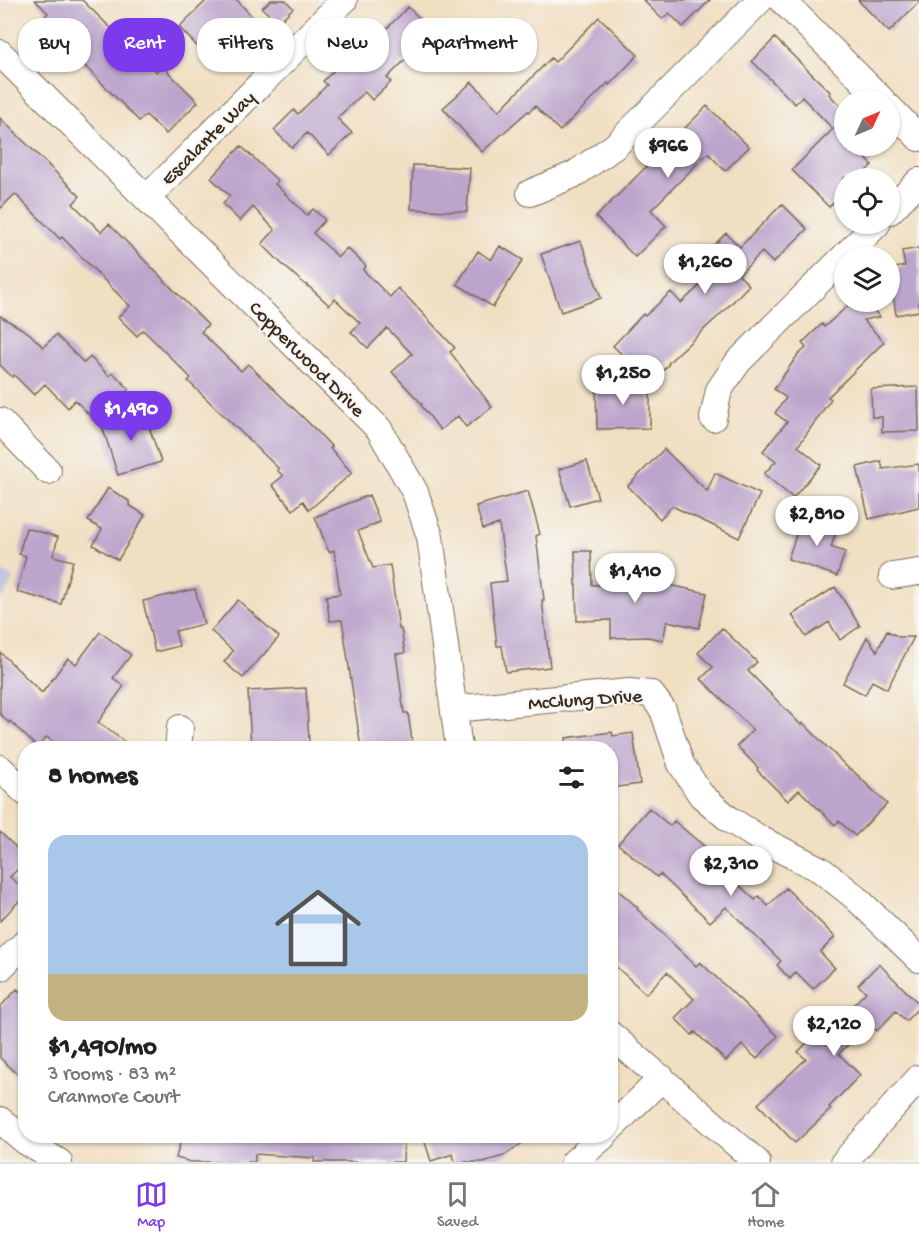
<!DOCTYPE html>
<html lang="en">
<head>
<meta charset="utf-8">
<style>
	:root { --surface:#fff; --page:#f2f2f2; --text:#222; --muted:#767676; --line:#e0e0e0; --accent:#7c3aed }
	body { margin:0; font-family:"Gochi Hand",sans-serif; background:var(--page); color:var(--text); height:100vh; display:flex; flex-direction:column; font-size:22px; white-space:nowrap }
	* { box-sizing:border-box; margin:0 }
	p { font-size:20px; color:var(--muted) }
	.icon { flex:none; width:33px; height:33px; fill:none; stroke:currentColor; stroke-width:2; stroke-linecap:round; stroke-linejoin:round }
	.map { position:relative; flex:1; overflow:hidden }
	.drawer { position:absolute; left:18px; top:741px; width:600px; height:402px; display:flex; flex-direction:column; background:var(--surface); border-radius:24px; box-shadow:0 2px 4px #0004 }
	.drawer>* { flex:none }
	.hud { position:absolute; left:18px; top:18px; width:600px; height:54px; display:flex; gap:12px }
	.needle { width:39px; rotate:46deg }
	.controls { position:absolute; left:834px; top:90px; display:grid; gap:12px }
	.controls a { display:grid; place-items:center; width:66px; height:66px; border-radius:50%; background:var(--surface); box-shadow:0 2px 4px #0004; font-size:30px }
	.price { position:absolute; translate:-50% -51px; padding:0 14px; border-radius:21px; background:#fff; color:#222; font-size:20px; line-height:39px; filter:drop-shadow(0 2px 3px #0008) }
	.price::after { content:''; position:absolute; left:50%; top:36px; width:18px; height:14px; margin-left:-9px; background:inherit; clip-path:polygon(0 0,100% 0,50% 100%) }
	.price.active { background:var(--accent); color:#fff }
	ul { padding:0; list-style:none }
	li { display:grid; align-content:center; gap:12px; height:318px; padding:0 30px }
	li span { display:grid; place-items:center; height:186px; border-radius:18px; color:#555 }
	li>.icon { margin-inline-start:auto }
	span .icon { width:108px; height:108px; fill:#fffc; stroke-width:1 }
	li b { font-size:26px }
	h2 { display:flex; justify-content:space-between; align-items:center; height:72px; padding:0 30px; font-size:26px }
	.tag { padding:0 21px; border-radius:24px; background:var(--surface); box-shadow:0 2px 4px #0004; font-size:21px; line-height:54px }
	.tag.active { background:var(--accent); color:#fff }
	.tabs { display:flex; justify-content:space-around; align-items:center; height:84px; border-top:2px solid var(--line); background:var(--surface); font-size:16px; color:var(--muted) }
	.tabs a { display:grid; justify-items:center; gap:3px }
	.tabs .active { color:var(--accent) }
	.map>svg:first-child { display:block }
</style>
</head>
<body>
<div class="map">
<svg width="919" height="1162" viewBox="0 0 919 1162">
	<rect width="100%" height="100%" fill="#f6f6f2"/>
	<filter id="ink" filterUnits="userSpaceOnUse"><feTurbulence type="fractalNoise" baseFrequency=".0167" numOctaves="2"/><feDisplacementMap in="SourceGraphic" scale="12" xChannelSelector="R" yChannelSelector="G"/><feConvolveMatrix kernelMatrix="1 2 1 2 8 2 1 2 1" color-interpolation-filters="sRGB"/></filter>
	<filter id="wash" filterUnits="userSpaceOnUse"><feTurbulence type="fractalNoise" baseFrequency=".008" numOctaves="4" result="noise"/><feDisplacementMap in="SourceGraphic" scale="24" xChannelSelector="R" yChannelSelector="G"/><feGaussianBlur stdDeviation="1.35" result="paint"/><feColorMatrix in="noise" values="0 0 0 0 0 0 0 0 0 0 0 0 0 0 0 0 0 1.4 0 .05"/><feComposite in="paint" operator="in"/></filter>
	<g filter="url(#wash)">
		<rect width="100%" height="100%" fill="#f1dfc2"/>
		<!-- industrial -->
		<path fill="#bfc2dd" d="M0,570l13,8 -9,20 -4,-3z"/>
		<g id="blocks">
			<!-- building -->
			<path fill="#bca5cc" d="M35,0h47l74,72 6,-6 36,36 -32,32 -20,-19 -7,6 -59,-60 11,-11 -23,-23 -12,12 -17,-17 9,-9z
				M207,0h30l19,21 -44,41 -33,-35z
				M271,0h14l8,8 -15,15 -16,-15z
				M643,0h67l-27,27 -14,-14 -7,6z
				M858,0h61v2l-30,30z
				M408,7l30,29 -15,16 -5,-5 -31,31 4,4 -19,18 -7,-8 -28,26 15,15 -23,22 -22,-22 -15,15 -18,-18 20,-20 4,4 29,-29 -4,-4 35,-34 5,6z
				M599,17l39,38 -29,30 -1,-2 -48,48 -25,-25 -6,6 -1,-1 -46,41 -39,-44 29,-26 27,29 52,-53 4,4z
				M775,38l55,54 -1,2 15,16v36h26l-8,8 10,11 -13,13h-15v14l-15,15 -37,-37 41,-41 -31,-32 -7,7 -43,-43z
				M707,106l42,41 -24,24 -17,-18 -57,57 15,16 -31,31 -39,-40z
				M0,118l80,78 -7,8 28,28 8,-8 99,101 -7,7 40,39 7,-7 69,67 15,16 -2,1 22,25 -43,37 -6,-9 -10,9 -21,-25 11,-9 -6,-6 2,-1 -91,-88 3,-3 -48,-48 -6,6 -19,-19 12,-11 -19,-19 -49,-50 -2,2 -45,-45 -15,15z
				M241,146l37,35 -3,3 32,31 6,-6 12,11 -12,13 25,24 9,-9 19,18 -3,4 27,27 8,-9 12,12 45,48 -5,4 42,55 -26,20 -8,-11 -18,14 -19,-25 1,-1 -30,-32 20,-18 -25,-26 -19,20 -17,-16 9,-9 -25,-24 -6,6 -22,-20v1l-25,-22 -20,-20 13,-14 -22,-23 -13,14 -17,-17 7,-8 -19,-18z
				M413,165l57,3 -3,44 -56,-3z
				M782,204l25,25 -34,34 -11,-11 -23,23 10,10 -24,25 -57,53 1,1 -17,18 -39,-36 30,-32 2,2 26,-24 10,11 27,-25 -14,-13 32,-32 14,14z
				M581,241l20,57 -40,14 -20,-58z
				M500,246l23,14 -30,47 -36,-23 21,-33 13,9z
				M919,248v63l-23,4 -6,-46 15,-3 -3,-15z
				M852,302h14l14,15 -17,3 21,22 -56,55 3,2 -33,47 23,19 -28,33 -29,-24 12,-13 -13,-10 24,-29 -12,-9 11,-15 -12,-9 23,-33 9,-8 -4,-5 20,-19 2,3z
				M0,316l29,17 14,14 13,-12 28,28 6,-6 19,19 4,-3 16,16 -33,33 -21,-22 -7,8 -23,-24 -11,11 -20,-20 -2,2 -12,-12z
				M596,384h54v44l-53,1z
				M918,387l1,44 -37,1v-15h-10l-1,-28z
				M143,409l18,53 -43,13 -17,-52z
				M664,449l43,42 8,-18 45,21 -21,44 -67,-32 -12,13 -32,-33z
				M587,461l11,37 -28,8 -11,-37z
				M881,461l2,8 36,-5v43l-50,12 -12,-52z
				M108,488l21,13v4l16,10 -27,45 -25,-15 9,-16 -14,-8z
				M528,491l12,43 -4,2 8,64h-2l8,67 -44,5 -4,-26h-5l-7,-63 17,-2 -8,-57 -16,5 -7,-23z
				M369,495l11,27 -22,9 15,37 17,-3 9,64h2l4,24 -9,1 8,59h4l5,35h-52l-19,-128 -12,1 -4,-25 14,-2 -6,-44 -5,2 -14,-35z
				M802,517l35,12 -6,18 14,5 -8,24 -49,-17z
				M26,528l32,9 -5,19 20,5 -12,43 -44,-12 9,-36 -7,-2z
				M575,551h16l1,34 57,-2 1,-2 57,12 -8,35 -32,-7 -4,19 -16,-3 -36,1v-18l-34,1z
				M835,587l25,39 -20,14 -11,-18 -23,15 -14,-22z
				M195,589l9,35 -29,7 4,15 -24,6 -12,-51z
				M238,600l41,37 -36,41 -19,-16 9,-11 -22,-20z
				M722,628l35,34 -9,9 53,54 2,-2 47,47 1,-1 36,35 -32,32 -16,-15 -4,4 -36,-35 -11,11 -31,-31 1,-2 -21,-22 16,-16 -52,-51 12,-12 -15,-14z
				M887,631l12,6h15l-27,52 -15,-8 -7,14 -22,-12 24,-46 10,14z
				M100,632l31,23 -18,23 11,8 -26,36 35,26h-73l-13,-11 -10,10 -27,-26 -1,2 -9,-9v-62l42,41 26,-35 8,6z
				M306,688l3,54h-2l-1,6h-55l-3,-57z
				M612,732l1,4 20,-3 7,51 -30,4v-40h-43l-1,-10z
				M649,808l21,18 4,-5 36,30 16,16 -3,3 32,30 4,-4 9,10 18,-18 49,49 -15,15 15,16 -22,21 -17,-17 -6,7 -13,-14 4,-4 -55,-54 -16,15 -50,-48 -3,3 -39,-33z
				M0,832l26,25v4l-16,16 16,14v3l-26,27z
				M610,883l28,25 -1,1 59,57 4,-4 78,74 -21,23 -15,-14 -16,16 -31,-29 -3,3 -17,-17 19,-19 -27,-27 -21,22 -36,-33z
				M879,964l40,40v3l-13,14 -10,-10 -19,20 -8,-8 -30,31 21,21 -31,32 2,2 -36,34 -37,-39 48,-45 -8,-7 32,-32 4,4 32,-32 -8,-7z
				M17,989l9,8v85l-26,-24v-51z
				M182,1136h137v3l38,1v-4h47l-1,26h-89l1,-4 -60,-4v8h-64l-15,-4z
				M423,1136h110l-30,20 -20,6h-28l-2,-8 -22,7z"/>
		</g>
	</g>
	<g filter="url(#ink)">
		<use href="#blocks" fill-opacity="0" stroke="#7b6957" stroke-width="1.5"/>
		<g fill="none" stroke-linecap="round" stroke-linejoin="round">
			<defs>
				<path id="minor" d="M782,0l100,100
					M0,53l379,376 36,63 15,45 29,211
					M890,108l29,30
					M530,193l45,-19 40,-28 145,-146
					M147,198l197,-198
					M890,211l29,-30
					M713,418l6,-28 19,-28 139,-138
					M0,421l48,50
					M892,576l27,-4
					M454,709l175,-17 22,2 12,16 18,54 20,31 28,24 33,21 59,30 33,26 65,63
					M178,748l2,-20
					M0,768l26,25
					M0,968l26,-26
					M610,1034l147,128
					M0,1120l25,21 34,21
					M610,1129l52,-51
					M574,1162l30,-26
					M844,1162l75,-84"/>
			</defs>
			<!-- minor casing -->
			<use href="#minor" stroke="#7b6957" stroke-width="28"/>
			<!-- minor -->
			<use href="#minor" stroke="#fff" stroke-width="26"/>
		</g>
	</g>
	<g text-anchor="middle" stroke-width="4.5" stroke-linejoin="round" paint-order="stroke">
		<!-- street labels -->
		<g font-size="20" fill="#3b2a1e" stroke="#f6f6f2">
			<text transform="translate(207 137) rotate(-45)" y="7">Escalante Way</text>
			<text transform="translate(308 358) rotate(45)" y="7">Copperwood Drive</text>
			<text transform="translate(585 698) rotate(-4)" y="7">McClung Drive</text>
		</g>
	</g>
</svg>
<div class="controls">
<a><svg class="needle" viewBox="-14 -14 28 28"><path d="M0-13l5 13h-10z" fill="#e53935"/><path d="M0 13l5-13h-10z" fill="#767676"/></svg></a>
<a><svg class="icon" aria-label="locate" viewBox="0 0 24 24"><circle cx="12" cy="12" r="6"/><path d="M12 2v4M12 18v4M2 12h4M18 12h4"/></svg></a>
<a><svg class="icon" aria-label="layers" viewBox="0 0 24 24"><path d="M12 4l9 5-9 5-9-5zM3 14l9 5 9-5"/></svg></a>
</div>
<b class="price" style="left:668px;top:179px">$966</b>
<b class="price" style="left:705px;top:295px">$1,260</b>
<b class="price" style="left:623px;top:406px">$1,250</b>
<b class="price active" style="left:131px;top:442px">$1,490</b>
<b class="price" style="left:817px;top:547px">$2,810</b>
<b class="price" style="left:635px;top:604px">$1,410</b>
<b class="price" style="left:731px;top:897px">$2,310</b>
<b class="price" style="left:834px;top:1057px">$2,120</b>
<div class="hud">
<a class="tag">Buy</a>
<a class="tag active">Rent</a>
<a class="tag">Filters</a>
<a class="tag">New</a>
<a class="tag">Apartment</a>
</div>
<section class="drawer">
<h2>8 homes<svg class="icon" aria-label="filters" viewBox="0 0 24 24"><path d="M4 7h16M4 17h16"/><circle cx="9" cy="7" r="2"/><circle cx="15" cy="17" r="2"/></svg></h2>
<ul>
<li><span style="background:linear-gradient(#a9c7e8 75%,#c2b280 0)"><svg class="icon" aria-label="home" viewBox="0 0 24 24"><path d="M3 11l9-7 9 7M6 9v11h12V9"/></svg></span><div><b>$1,490/mo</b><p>3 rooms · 83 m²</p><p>Cranmore Court</p></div></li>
</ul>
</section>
</div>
<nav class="tabs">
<a class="active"><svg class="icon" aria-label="map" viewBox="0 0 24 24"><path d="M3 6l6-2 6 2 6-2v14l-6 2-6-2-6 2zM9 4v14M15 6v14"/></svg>Map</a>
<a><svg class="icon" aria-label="saved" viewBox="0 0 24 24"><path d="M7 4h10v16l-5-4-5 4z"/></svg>Saved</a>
<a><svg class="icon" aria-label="home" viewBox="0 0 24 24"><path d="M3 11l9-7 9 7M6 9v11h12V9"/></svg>Home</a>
</nav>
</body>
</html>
